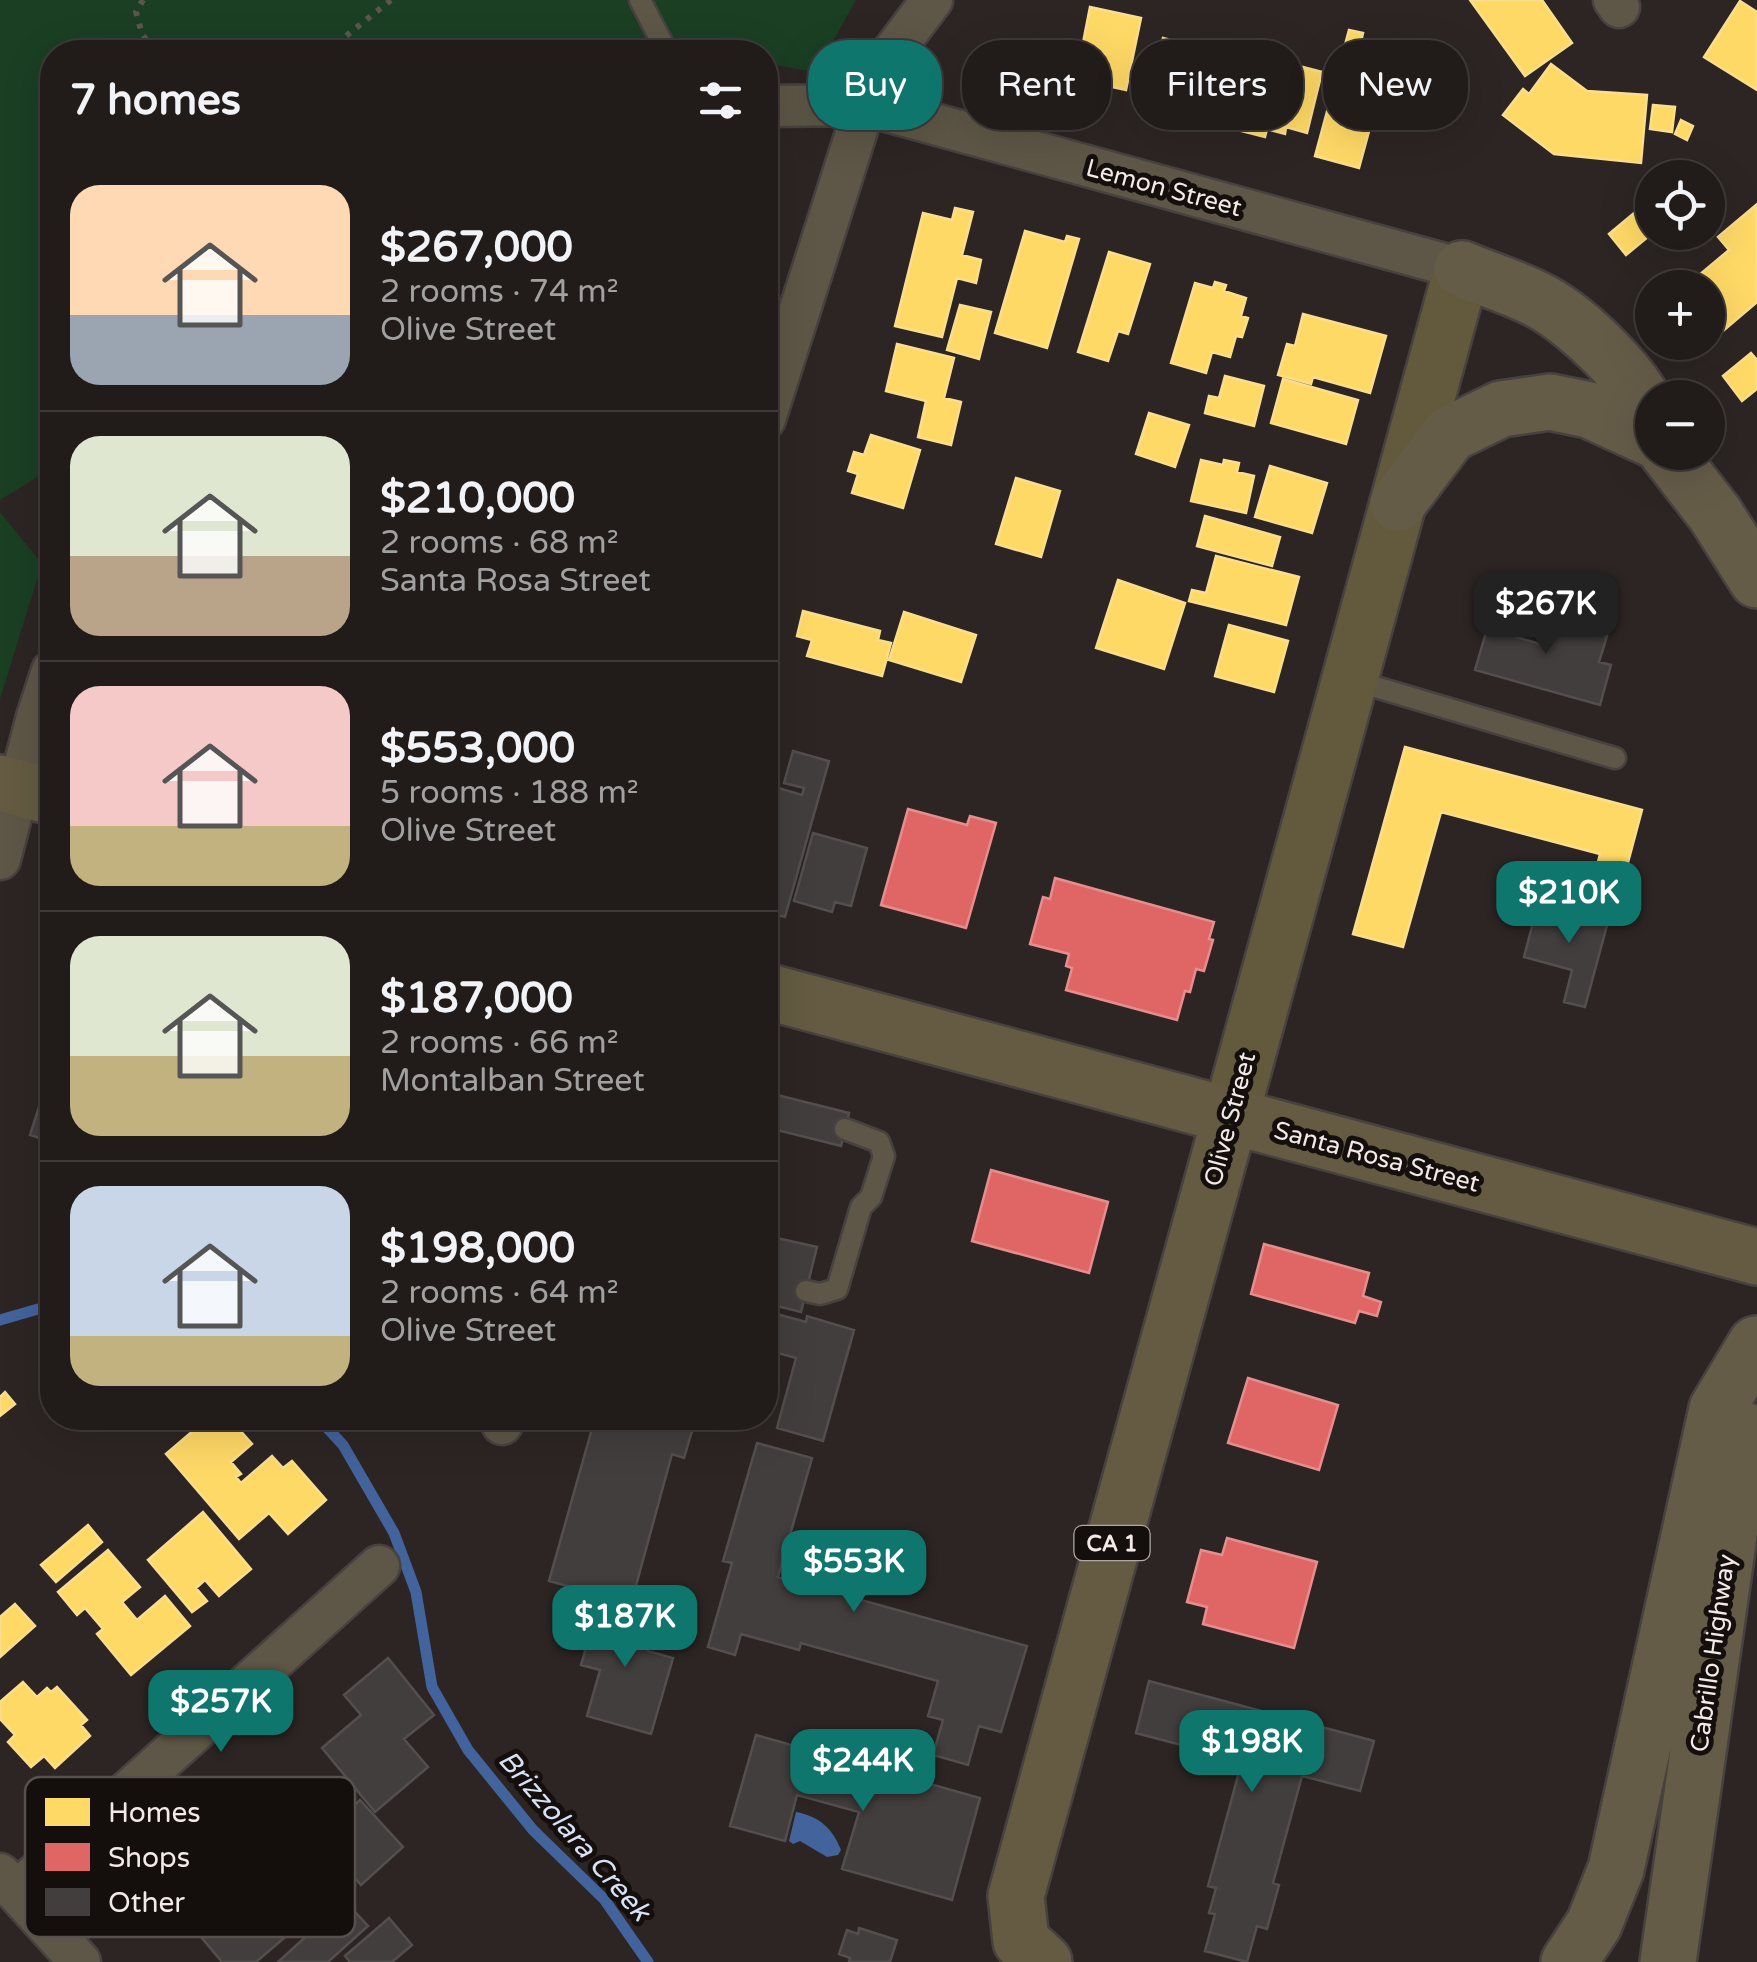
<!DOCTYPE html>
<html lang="en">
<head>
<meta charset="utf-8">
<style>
	:root { --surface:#211c1a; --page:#2d2927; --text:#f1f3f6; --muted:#a2a1a2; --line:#3e3a39; --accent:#0f766e }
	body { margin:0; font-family:"Varela Round",sans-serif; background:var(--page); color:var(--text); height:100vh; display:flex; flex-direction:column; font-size:38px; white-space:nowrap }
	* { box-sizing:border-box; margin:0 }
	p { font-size:32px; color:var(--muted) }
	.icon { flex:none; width:55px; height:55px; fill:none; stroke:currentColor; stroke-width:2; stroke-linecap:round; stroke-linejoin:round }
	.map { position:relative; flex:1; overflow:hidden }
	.side { position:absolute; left:40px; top:40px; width:738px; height:1390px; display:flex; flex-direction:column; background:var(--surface); border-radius:40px; box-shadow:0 10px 40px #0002,0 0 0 2px var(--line) }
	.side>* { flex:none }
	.hud { position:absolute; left:808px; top:40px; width:798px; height:90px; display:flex; gap:20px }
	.fabs { position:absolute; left:1635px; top:160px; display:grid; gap:20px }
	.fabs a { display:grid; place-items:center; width:90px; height:90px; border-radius:50%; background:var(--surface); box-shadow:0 10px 40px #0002,0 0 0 2px var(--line); font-size:50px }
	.price { position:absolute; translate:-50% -85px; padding:0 22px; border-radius:20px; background:var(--accent); color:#fff; font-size:32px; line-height:65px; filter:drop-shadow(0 2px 5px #0008) }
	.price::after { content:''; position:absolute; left:50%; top:60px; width:30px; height:22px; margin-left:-15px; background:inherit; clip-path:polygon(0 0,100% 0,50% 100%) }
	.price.current { background:#222; color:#fff }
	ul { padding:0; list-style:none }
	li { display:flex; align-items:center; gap:30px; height:250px; padding:0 30px }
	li+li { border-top:2px solid var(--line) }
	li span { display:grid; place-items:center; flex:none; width:280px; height:200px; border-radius:30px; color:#555 }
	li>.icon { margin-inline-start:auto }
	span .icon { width:120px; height:120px; fill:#fffc; stroke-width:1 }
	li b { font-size:42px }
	h2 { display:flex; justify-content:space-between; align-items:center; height:120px; padding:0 30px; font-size:42px }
	.chip { padding:0 35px; border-radius:40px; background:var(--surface); box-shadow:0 10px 40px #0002,0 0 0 2px var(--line); font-size:35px; line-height:90px }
	.chip.current { background:var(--accent); color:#fff }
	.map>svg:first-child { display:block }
</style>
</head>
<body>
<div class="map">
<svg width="1757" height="1962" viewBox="0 0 1757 1962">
	<rect width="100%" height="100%" fill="#2c2523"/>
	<!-- green -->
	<path fill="#1a3f23" d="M0,0h856l-40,72 -51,-9v-11h-713v416l-52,32z
		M0,512l42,52 -42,135z"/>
	<!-- water -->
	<path fill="#43639c" d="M1553,861l53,12 -4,19 -54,-11z
		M796,1812c23,4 37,17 45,38l-3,5 -11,2 -27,-16 -7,3 -4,-3z"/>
	<!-- homes -->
	<path fill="#ffd966" stroke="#fbde8d" stroke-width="2.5" d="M1470,0h72l30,43 -47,33z
		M1740,1l17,11v78l-53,-33z
		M1090,7l51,11 -15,72 -60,-13 5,-26 10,2z
		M1349,30l14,3 -4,18 30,7 -30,110 -44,-12z
		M1163,38l50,13 3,-10 23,6 -16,57 -26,-7 -2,6 -23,-6 -2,8 -23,-6z
		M1249,43l25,7 -2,9 50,13 -15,61 -21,-6 -1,7 -18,-5 -2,8 -39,-10z
		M1551,64l36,27 60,4 -6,68 -87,-9 -51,-39 20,-26 6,5z
		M1653,105l22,2 -3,25 -22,-3z
		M1681,120l12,6 -6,14 -12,-6z
		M1652,198l2,34 -28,23 -17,-21z
		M1756,205l1,97 -34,29 -15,-19v-24l-22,-2 43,-36 -11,-13z
		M955,208l18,4 -11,43 19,5 -5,23 -19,-5 -15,59 -47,-11 28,-113 29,7z
		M1025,231l40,11 2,-6 12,3 -32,109 -52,-15z
		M1109,252l41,12 -22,70 -10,-3 -10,30 -30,-9z
		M1215,282l11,3 -2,6 22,7 -5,18 7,2 -6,19 -6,-1 -6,21 -18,-5 -6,21 -35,-10 24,-80 18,5z
		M960,305l31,7 -12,47 -32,-9z
		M1303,314l83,22 -16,57 -57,-16 -2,7 -33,-9 9,-31 8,2z
		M897,344l57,14 -10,40 17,4 -10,43 -33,-8 8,-36 -40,-10z
		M1751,353l6,7v29l-15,12 -19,-25z
		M1225,376l39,10 -10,40 -49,-13 4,-17 10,2z
		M1283,379l75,21 -12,44 -75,-21z
		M1149,413l40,12 -14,42 -39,-13z
		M871,435l49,15 -17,58 -51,-15 6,-19 -10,-3 6,-19 10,3z
		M1201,460l22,5 1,-5 15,3 -2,9 17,4 -8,37 -55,-12z
		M1270,466l57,17 -15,50 -57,-16z
		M1016,478l44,13 -19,66 -45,-13z
		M1205,516l75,21 -8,29 -75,-20z
		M1216,556l83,21 -13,48 -97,-24 3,-11 14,3z
		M1118,580l67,23 -21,66 -68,-21z
		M803,611l77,20 -2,9 13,3 -9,33 -75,-20 5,-16 -15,-4z
		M904,612l72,23 -15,47 -72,-22z
		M1229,625l59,16 -14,51 -59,-16z
		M1405,747l237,63 -16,60 -28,-8 2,-8 -159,-42 -38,135 -50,-13z
		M5,1392l10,12 -15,12v-19z
		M208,1418h21l23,26 -21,18 10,12 -5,3 5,6 31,-27 11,12 9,-7 34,39 -38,34 -19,-21 -30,26 -73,-85z
		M203,1512l48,57 -32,27 -14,-16 -9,8 11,13 -15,11 -44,-52z
		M88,1525l14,17 -46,40 -15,-17z
		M108,1550l32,37 -18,15 15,18 28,-24 25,30 -59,49 -34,-41 6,-5 -18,-21 -8,7 -19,-23z
		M15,1604l20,22 -35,31v-40z
		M23,1682l14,15 10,-9 4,4 6,-5 30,33 -6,5 9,11 -35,32 -11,-12 -13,11 -23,-25 7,-7 -15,-16v-17z"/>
	<!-- shops -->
	<path fill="#e06666" stroke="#e68e8d" stroke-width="2.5" d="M908,809l59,16 3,-9 26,7 -30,105 -85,-23z
		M1055,878l159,44 -5,17 4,1 -9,31 -8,-2 -6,23 -5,-1 -8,29 -111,-30 6,-22 -6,-2 3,-12 -39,-10 13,-47 7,2z
		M991,1170l117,32 -19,71 -117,-32z
		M1264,1244l105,29 -6,23 18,6 -4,14 -18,-5 -4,12 -104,-29z
		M1248,1378l90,27 -19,65 -91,-27z
		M1227,1538l90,24 -23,86 -91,-24 4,-17 -20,-5 14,-52 21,5z"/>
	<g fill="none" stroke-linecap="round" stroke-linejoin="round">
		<!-- stream -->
		<path stroke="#43639c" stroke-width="11" d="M0,1320l52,-15
			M318,1418l25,27 51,88 22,59 16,95 36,63 65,80 71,69 44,63"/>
	</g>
	<!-- building -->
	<path fill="#433e3e" stroke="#544f4f" stroke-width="2.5" d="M1494,605l29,9 -7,23 28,8 8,-25 55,16 -8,26 12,3 -11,40 -125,-35z
		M793,751l36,10 -44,156 -20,-5v-128l37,11 2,-7 -20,-5z
		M813,833l54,15 -16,58 -16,-4 -3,10 -38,-11z
		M1538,903l52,14 2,-8 18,5 -25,93 -21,-5 8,-32 -48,-13z
		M47,1082l5,2v58l-22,-7z
		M765,1092l84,21 -8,33 -76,-19z
		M777,1238l40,9 -16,65 -36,-9v-20z
		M773,1313l33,9 1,-6 47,14 -31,111 -46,-13 19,-70 -26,-7 5,-17 -7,-2z
		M595,1418l68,2 18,-2 14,3 -11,37 -12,-4 -41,150 -82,-23z
		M757,1443l55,15 -34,119 249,69 -26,86 -22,-6 -11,39 -35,-10 10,-35 -15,-4 10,-35 -137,-38 -2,7 -58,-16 -6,21 -27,-8 24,-84 -9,-2z
		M598,1605l58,16 -8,30 25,7 -22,76 -64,-18 13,-46 -19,-5z
		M388,1658l46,57 -30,24 24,28 -53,45 -53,-64 39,-33 -17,-20z
		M1149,1681l225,60 -14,50 -58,-15 -29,107 6,2 -12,44 -10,-3 -10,36 -42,-11 10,-37 -6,-1 7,-25 -8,-2 34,-125 -106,-28z
		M756,1735l224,63 -28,102 -110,-31 17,-57 -62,-17 -12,46 -55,-15z
		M360,1800l43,47 -42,38 -43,-48z
		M296,1855l36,42 -76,65h-34l-21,-25z
		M345,1901l23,25 -40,36h-50z
		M389,1918l23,27 -20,17h-42l-5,-6z
		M859,1928l38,12 -7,22h-41l1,-4 -11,-4 8,-24 11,4z"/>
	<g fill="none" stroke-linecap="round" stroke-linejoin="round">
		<defs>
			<path id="service" d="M640,0l27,52
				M1352,680l263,78
				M765,1279l1,1
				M806,1291l14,3 17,-5 24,-82 10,-10 13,-41 -5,-14 -34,-13"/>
			<path id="minor" d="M1614,0l5,7
				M765,106l100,-1 597,164
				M765,419l100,-314 27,-52 40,-53
				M0,859l37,-142 15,-46
				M502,1424l2,-6
				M0,1874l80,88
				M16,1892l363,-326"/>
			<path id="primary" d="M1230,1118l232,-849"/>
			<path id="trunk" d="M0,783l52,14
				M765,991l992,266
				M1044,1962l-23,-21 -5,-45 214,-778"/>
			<path id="motorway" d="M1462,269c26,11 55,19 80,33 35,19 100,79 110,118
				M1667,452l48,62 42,66
				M1398,503l52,-69 51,-25 49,-7 39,8 63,29
				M1569,1962l25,-38 22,-55 101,-460 39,-65
				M1668,1962l76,-532"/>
		</defs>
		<!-- service casing -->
		<use href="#service" stroke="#47413f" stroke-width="25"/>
		<!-- minor casing -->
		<use href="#minor" stroke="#47413f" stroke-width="45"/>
		<!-- primary casing -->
		<use href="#primary" stroke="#47413f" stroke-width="60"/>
		<!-- trunk casing -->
		<use href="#trunk" stroke="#47413f" stroke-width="60"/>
		<!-- motorway casing -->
		<use href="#motorway" stroke="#47413f" stroke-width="60"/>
		<!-- path -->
		<path stroke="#5c564d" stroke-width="6" stroke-dasharray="5 8" stroke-linecap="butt" d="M143,0l-7,12 6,22 13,18
			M326,52l65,-52"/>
		<!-- service -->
		<use href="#service" stroke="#5e5747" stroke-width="20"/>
		<!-- minor -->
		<use href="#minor" stroke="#5e5747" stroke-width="40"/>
		<!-- primary -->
		<use href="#primary" stroke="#635a3d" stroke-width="55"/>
		<!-- trunk -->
		<use href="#trunk" stroke="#645b42" stroke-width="55"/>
		<!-- motorway -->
		<use href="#motorway" stroke="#655c48" stroke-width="55"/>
	</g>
	<g text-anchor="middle" stroke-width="10" stroke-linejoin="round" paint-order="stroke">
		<!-- shield labels -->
		<rect fill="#140f0d" stroke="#b0a8a6" stroke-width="2.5" x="1074.5" y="1526" width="75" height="34" rx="8"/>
		<g font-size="22" font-weight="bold" fill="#f3eae7">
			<text x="1112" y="1551">CA 1</text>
		</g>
		<!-- street labels -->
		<g font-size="25" fill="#f3eae7" stroke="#140f0d">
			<text transform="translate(1164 187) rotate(15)" y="9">Lemon Street</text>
			<text transform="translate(1229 1119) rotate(-75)" y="9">Olive Street</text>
			<text transform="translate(1377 1156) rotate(15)" y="9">Santa Rosa Street</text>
			<text transform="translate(1712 1653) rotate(-82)" y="9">Cabrillo Highway</text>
		</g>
		<!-- water labels -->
		<g font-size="28" font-style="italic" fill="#d7e2f4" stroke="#140f0d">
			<text transform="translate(575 1835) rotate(49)" y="10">Brizzolara Creek</text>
		</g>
	</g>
	<!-- legend -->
	<rect x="25" y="1777" width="330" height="160" rx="15" fill="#140f0d" stroke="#57514e" stroke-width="2.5"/>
	<rect x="45" y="1798" width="45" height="28" fill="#ffd966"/>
	<rect x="45" y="1843" width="45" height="28" fill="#e06666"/>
	<rect x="45" y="1888" width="45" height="28" fill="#433e3e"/>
	<g font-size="28" fill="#f3eae7">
		<text x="108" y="1822">Homes</text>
		<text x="108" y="1867">Shops</text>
		<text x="108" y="1912">Other</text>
	</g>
</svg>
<div class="fabs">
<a><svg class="icon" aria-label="locate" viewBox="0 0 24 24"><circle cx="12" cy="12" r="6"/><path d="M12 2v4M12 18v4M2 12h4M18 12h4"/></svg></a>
<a>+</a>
<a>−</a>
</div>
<b class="price current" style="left:1546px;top:657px">$267K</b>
<b class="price" style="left:1569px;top:946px">$210K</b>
<b class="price" style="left:854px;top:1615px">$553K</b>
<b class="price" style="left:625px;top:1670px">$187K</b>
<b class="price" style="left:221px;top:1755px">$257K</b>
<b class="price" style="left:1252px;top:1795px">$198K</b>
<b class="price" style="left:863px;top:1814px">$244K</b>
<div class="hud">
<a class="chip current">Buy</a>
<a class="chip">Rent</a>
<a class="chip">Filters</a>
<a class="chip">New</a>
</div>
<section class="side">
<h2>7 homes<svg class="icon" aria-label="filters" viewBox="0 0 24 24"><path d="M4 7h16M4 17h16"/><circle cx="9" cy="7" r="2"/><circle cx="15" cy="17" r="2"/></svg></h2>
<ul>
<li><span style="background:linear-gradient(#ffd9b3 65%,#9aa5b1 0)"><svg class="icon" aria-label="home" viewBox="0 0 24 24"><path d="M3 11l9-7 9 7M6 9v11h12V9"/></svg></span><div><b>$267,000</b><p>2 rooms · 74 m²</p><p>Olive Street</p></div></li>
<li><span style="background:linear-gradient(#dfe7d0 60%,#b9a48a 0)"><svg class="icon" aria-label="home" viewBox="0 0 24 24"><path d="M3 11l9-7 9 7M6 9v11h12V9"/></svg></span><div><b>$210,000</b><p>2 rooms · 68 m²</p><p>Santa Rosa Street</p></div></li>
<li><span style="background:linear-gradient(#f6c9c9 70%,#c2b280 0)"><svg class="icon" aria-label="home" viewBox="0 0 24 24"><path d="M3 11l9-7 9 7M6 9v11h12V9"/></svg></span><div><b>$553,000</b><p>5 rooms · 188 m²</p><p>Olive Street</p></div></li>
<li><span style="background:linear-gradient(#dfe7d0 60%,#c2b280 0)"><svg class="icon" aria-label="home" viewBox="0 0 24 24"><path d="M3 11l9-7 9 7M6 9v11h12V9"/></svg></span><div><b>$187,000</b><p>2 rooms · 66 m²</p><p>Montalban Street</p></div></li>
<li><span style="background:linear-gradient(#c9d6e8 75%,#c2b280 0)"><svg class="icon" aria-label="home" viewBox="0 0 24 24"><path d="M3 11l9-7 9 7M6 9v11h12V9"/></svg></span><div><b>$198,000</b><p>2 rooms · 64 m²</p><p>Olive Street</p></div></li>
</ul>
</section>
</div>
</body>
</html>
